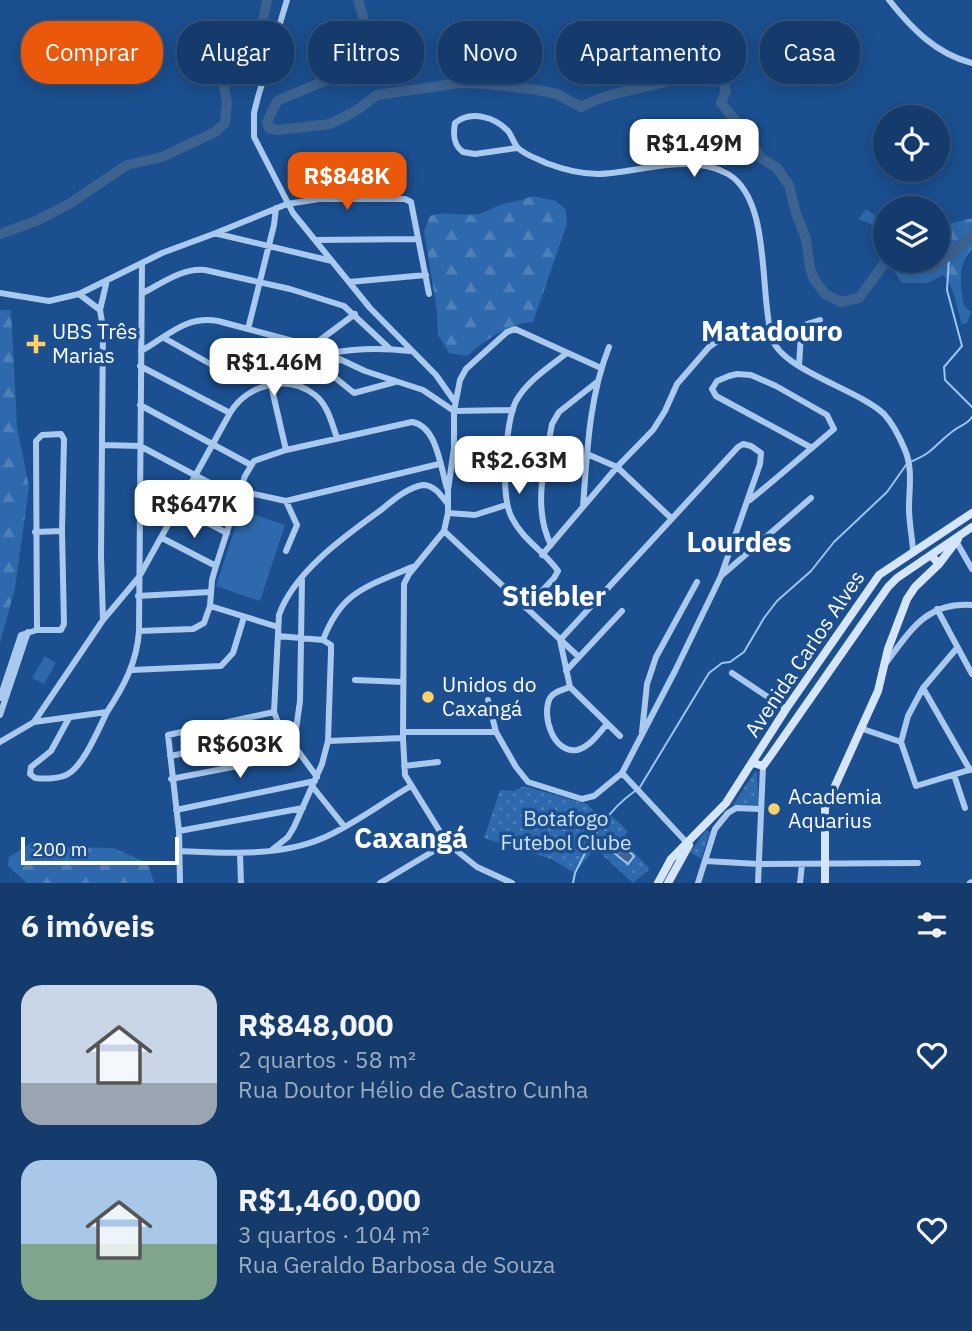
<!DOCTYPE html>
<html lang="pt">
<head>
<meta charset="utf-8">
<style>
	:root { --surface:#143b6b; --page:#214673; --text:#f1f3f6; --muted:#9dadc1; --line:#33557e; --accent:#ea580c }
	body { margin:0; font-family:"IBM Plex Sans",sans-serif; background:var(--page); color:var(--text); height:100vh; display:flex; flex-direction:column; font-size:26px; white-space:nowrap }
	* { box-sizing:border-box; margin:0 }
	p { font-size:23px; color:var(--muted) }
	.icon { flex:none; width:38px; height:38px; fill:none; stroke:currentColor; stroke-width:2; stroke-linecap:round; stroke-linejoin:round }
	.map { position:relative; height:883px; overflow:hidden }
	.side { display:flex; flex-direction:column; background:var(--surface); flex:1 }
	.side>* { flex:none }
	.hud { position:absolute; left:21px; top:21px; width:931px; height:63px; display:flex; gap:14px }
	.fabs { position:absolute; left:873px; top:105px; display:grid; gap:14px }
	.fabs a { display:grid; place-items:center; width:77px; height:77px; border-radius:50%; background:var(--surface); box-shadow:0 4px 18px #0003,0 0 0 2px var(--line); font-size:35px }
	.scale { position:absolute; left:21px; bottom:18px; width:158px; box-sizing:border-box; padding-left:7px; border:4px solid #fff; border-top:0; font-size:19px; line-height:24px; white-space:nowrap; color:#fff; -webkit-text-stroke:5px #1b4f8f; paint-order:stroke }
	.price { position:absolute; translate:-50% -60px; padding:0 16px; border-radius:14px; background:#fff; color:#222; font-size:23px; line-height:46px; filter:drop-shadow(0 2px 4px #0008) }
	.price::after { content:''; position:absolute; left:50%; top:42px; width:21px; height:16px; margin-left:-10px; background:inherit; clip-path:polygon(0 0,100% 0,50% 100%) }
	.price.on { background:var(--accent); color:#fff }
	ul { padding:0; list-style:none }
	li { display:flex; align-items:center; gap:21px; height:175px; padding:0 21px }
	li span { display:grid; place-items:center; flex:none; width:196px; height:140px; border-radius:21px; color:#555 }
	li>.icon { margin-inline-start:auto }
	span .icon { width:84px; height:84px; fill:#fffc; stroke-width:1 }
	li b { font-size:30px }
	h2 { display:flex; justify-content:space-between; align-items:center; height:84px; padding:0 21px; font-size:30px }
	.pill { padding:0 24px; border-radius:28px; background:var(--surface); box-shadow:0 4px 18px #0003,0 0 0 2px var(--line); font-size:24px; line-height:63px }
	.pill.on { background:var(--accent); color:#fff }
	.map>svg:first-child { display:block }
</style>
</head>
<body>
<div class="map">
<svg width="972" height="883" viewBox="0 0 972 883">
	<defs>
		<pattern id="forest-firs" width="22" height="20" patternUnits="userSpaceOnUse" patternTransform="scale(1.75)"><rect width="22" height="20" fill="#2e69ad"/><path d="M5 1l3.5 6h-7zM16 11l3.5 6h-7z" fill="#4d80b9"/></pattern>
		<pattern id="park-dots" width="8" height="8" patternUnits="userSpaceOnUse" patternTransform="scale(1.75)"><rect width="8" height="8" fill="#2e69ad"/><path d="M2 2h.1M6 6h.1" fill="none" stroke="#4d80b9" stroke-width="1.8" stroke-linecap="round"/></pattern>
		<pattern id="water-rules" width="6" height="5" patternUnits="userSpaceOnUse" patternTransform="scale(1.75)"><rect width="6" height="5" fill="#3c6290"/><path d="M0 2.5h6" fill="none" stroke="#597aa1"/></pattern>
	</defs>
	<rect width="100%" height="100%" fill="#1b4f8f"/>
	<!-- grass -->
	<path fill="#2e69ad" d="M241,510l44,15 -25,76 -44,-15z
		M45,656l11,7 -12,21 -12,-6z"/>
	<!-- forest -->
	<path fill="url(#forest-firs)" d="M532,196l24,5 10,9 1,14 -34,98c-25,1 -47,18 -66,34l-18,-3 -11,-18 -1,-24 -13,-80 6,-15c16,-6 32,1 50,-2 7,-2 13,-7 20,-9 11,-3 21,-4 32,-9z
		M866,209l19,13v17l-9,-13 -17,-7z
		M972,218v31c-15,16 -12,36 -8,57l7,6 -4,11 -5,1c-6,-17 -7,-37 -19,-49l-15,8h-26l-10,-15 2,-7h44v-31l10,-6z
		M0,310h11l6,117 12,60 -14,101 -15,55z
		M34,841l19,6 60,1 35,15 6,20h-127l-19,-17 1,-9z"/>
	<!-- park -->
	<path fill="url(#park-dots)" d="M757,772l2,36 -26,-3 21,-32z
		M524,786l63,18 8,8 18,5 15,14 -6,9 28,29 -17,14 -38,-35 -20,25 -24,-14 -67,-21 16,-48 14,1z
		M706,830l4,2 -9,27 -11,-7z"/>
	<!-- water -->
	<path fill="url(#water-rules)" stroke="#9cc4f0" stroke-width="2" d="M621,844l13,12 -6,8 -15,-12z"/>
	<g fill="none" stroke-linecap="round" stroke-linejoin="round">
		<!-- stream -->
		<path stroke="#9cc4f0" stroke-width="2" d="M949,258l-2,32 15,56 -18,21 1,13 27,27
			M910,462c25,-10 24,-17 43,-31 7,-6 14,-6 19,-14
			M640,787l69,-114 13,-10 8,-1 14,-10 20,-34 13,-17 34,-30 23,-29 53,-50 19,-27
			M573,883l2,-10c17,-34 29,-60 60,-82"/>
		<!-- river -->
		<path stroke="#3c6290" stroke-width="10" d="M358,0c5,14 11,34 7,49 -6,23 -67,42 -88,52l-10,21 2,6 9,2 52,-6 24,-12 23,-17 83,-12 28,1 49,6 20,4 24,13c40,-22 88,-17 125,-43l13,4 7,23 -5,12 24,29 16,26 16,10 12,17 7,28 10,26 4,29 4,11 11,15 16,8 18,-4 27,-37
			M0,234l36,-13 33,-17 58,-39 35,-8 53,-25 10,-9 2,-20 -3,-17c28,-35 35,-40 43,-86
			M909,261l21,8c17,-9 27,-22 42,-33"/>
		<!-- street -->
		<path stroke="#a9c9ee" stroke-width="6" d="M287,0l-29,97 -4,16v24l39,76 77,95 66,67 19,27
			M889,0c22,28 47,54 83,63
			M517,148l-42,6 -12,-2c-10,-7 -10,-18 -8,-29 16,-13 40,-6 53,8 4,5 6,13 10,17 7,7 20,11 28,15 16,6 35,11 52,11 40,-1 92,-22 130,0 44,26 31,121 44,164 9,32 86,51 112,76 9,10 16,24 21,36 8,19 4,39 4,58 0,14 3,28 4,42
			M358,198l1,-15 3,-9 28,-12
			M218,234l114,27
			M315,240l103,-1
			M349,282l77,-7
			M0,293l49,8 30,-7 83,-41 54,-20 71,-29 32,-5h86l6,3 18,92
			M143,293c19,-10 39,-25 62,-23l85,19 54,17 45,42
			M79,294l21,16 3,18 -2,228 2,64
			M100,310l7,-30
			M248,329l26,-104 2,-17
			M164,338l50,28 15,5 33,-7 65,-2 15,-2
			M312,346l43,-32
			M141,351c27,-15 45,-36 77,-30l94,25 53,25 58,19 31,21
			M331,353c27,-5 52,-5 79,-2
			M317,363l37,30 41,-11
			M140,366l90,47
			M799,366l2,-33 6,-9 13,-4
			M271,385l15,65
			M140,405l111,60
			M454,411l59,-1
			M102,445l38,1 98,52
			M587,454l30,13 54,51
			M140,488l87,45
			M240,491l46,10 153,-37
			M750,500c28,-23 56,-47 84,-71l-7,-14 -51,-29 -25,-11 -14,-1 -8,2 -12,5 -5,8 4,7 96,52
			M286,501l11,24 -11,26
			M583,507c4,-54 6,-110 26,-160
			M448,513l27,2 31,-10
			M444,531l135,126
			M35,532l27,-1
			M162,538l54,28
			M956,541l16,28
			M551,545c-19,-37 -6,-82 1,-121l7,-12 38,-30
			M542,555l75,-88 36,-37 12,-19 12,-27 32,-37 10,-7 22,-8h19l12,6
			M138,596l72,-4
			M210,606l68,21
			M526,608l28,-30 4,-7c-13,-19 -35,-31 -46,-53 -12,-21 -7,-95 4,-117 11,-20 33,-34 51,-48
			M937,609l35,65
			M139,631l54,-2 11,-6 6,-17 2,-26 4,-14 29,-90 9,-15 32,-11 126,-28c25,4 28,44 35,66
			M323,640c19,-50 44,-53 89,-73
			M957,648l-34,40 -15,28 -7,26 15,44 56,-17
			M886,663c25,-33 40,-61 86,-58
			M132,670l89,-4 12,-13 11,-36
			M566,671l56,-60
			M732,673l54,36
			M355,680l48,2
			M570,687c-7,3 -16,4 -20,11 -9,17 3,56 27,52 13,-3 22,-17 30,-26
			M923,688l47,82
			M0,698l21,-63 16,-5h24l3,-6 -2,-93 2,-92 -3,-5 -19,1 -6,6 1,189
			M488,700l8,32 20,35 12,15 54,17 12,-3 28,-23 53,-102 46,-95 90,-78
			M0,715l28,-83
			M69,718l-18,33 -20,16 -1,7 5,4c9,1 25,1 33,-4 16,-9 31,-46 39,-62
			M34,722l73,-10c17,-26 30,-50 32,-81l3,-368
			M860,728l41,14
			M404,732h92
			M642,732l5,-48 9,-27 41,-75
			M620,736l-50,-49 -10,-47 178,-193 5,-3 8,2 10,7 -1,11 -39,112
			M328,741l75,-3
			M0,742l34,-20 69,-102 36,-43 91,-164c17,-28 57,-40 85,-18 13,10 17,29 22,43
			M294,744l6,-43 2,-122
			M170,756l89,-17 20,-14
			M404,766l34,-4
			M622,773l67,72
			M954,775l11,33
			M317,777l-38,-52 -5,-13 5,-97c15,-43 66,-79 102,-105 11,-9 27,-23 42,-25 12,0 19,12 25,19
			M171,779l98,-19 25,-16
			M312,786l32,40
			M176,810l139,-29
			M179,831l124,-23
			M273,849l15,-12 6,-10 28,-63 6,-23 3,-89v-7l-8,-5 -45,-4
			M180,851c46,2 99,6 143,-13 30,-13 60,-36 88,-52
			M240,854l1,29
			M705,861l53,3 160,-1
			M180,883l-1,-52 -11,-96 106,-23
			M380,883l67,-40
			M512,883l-35,-16 -30,-24 -42,-68 -2,-37 1,-154 5,-10 35,-43 4,-18v-23l6,-42v-37l6,-31 6,-11 41,-37 8,-3 86,39
			M698,883l17,-54 13,-16 8,-5 23,1
			M758,883l5,-117
			M800,883l2,-19
			M970,883l2,-1"/>
		<!-- secondary -->
		<path stroke="#d6e6fa" stroke-width="8" d="M939,564l19,-25
			M753,763l10,3 8,-11 117,-168 9,-9 75,-51
			M658,883l13,-24 55,-56 60,-94 93,-134 93,-62
			M668,883l21,-38
			M825,883v-75l53,-117 10,-42 19,-50 8,-12 24,-23 -8,-9"/>
	</g>
	<!-- markers -->
	<g fill="#ffd166" stroke="#1b4f8f" stroke-width="2.5">
		<path d="M32.5 333.5h7v7h7v7h-7v7h-7v-7h-7v-7h7z"/>
		<circle cx="428" cy="697" r="7"/>
		<circle cx="774" cy="809" r="7"/>
	</g>
	<g text-anchor="middle" stroke-width="7" stroke-linejoin="round" paint-order="stroke">
		<!-- poi labels -->
		<g font-size="21" fill="#fff" stroke="#1b4f8f" text-anchor="start">
			<text x="52" y="339">UBS Três<tspan x="52" dy="24">Marias</tspan></text>
			<text x="442" y="692">Unidos do<tspan x="442" dy="24">Caxangá</tspan></text>
			<text x="788" y="804">Academia<tspan x="788" dy="24">Aquarius</tspan></text>
		</g>
		<!-- street labels -->
		<g font-size="21" fill="#fff" stroke="#1b4f8f">
			<text transform="translate(805 654) rotate(-56)" y="7">Avenida Carlos Alves</text>
		</g>
		<!-- park labels -->
		<g font-size="21" fill="#cfe3fa" stroke="#1b4f8f">
			<text x="566" y="826">Botafogo<tspan x="566" dy="24">Futebol Clube</tspan></text>
		</g>
		<!-- district labels -->
		<g font-size="28" font-weight="bold" fill="#fff" stroke="#1b4f8f">
			<text x="772" y="341">Matadouro</text>
			<text x="739" y="552">Lourdes</text>
			<text x="554" y="606">Stiebler</text>
			<text x="411" y="848">Caxangá</text>
		</g>
	</g>
</svg>
<div class="fabs">
<a><svg class="icon" aria-label="locate" viewBox="0 0 24 24"><circle cx="12" cy="12" r="6"/><path d="M12 2v4M12 18v4M2 12h4M18 12h4"/></svg></a>
<a><svg class="icon" aria-label="layers" viewBox="0 0 24 24"><path d="M12 4l9 5-9 5-9-5zM3 14l9 5 9-5"/></svg></a>
</div>
<div class="scale">200 m</div>
<b class="price" style="left:694px;top:179px">R$1.49M</b>
<b class="price on" style="left:347px;top:212px">R$848K</b>
<b class="price" style="left:274px;top:398px">R$1.46M</b>
<b class="price" style="left:519px;top:496px">R$2.63M</b>
<b class="price" style="left:194px;top:540px">R$647K</b>
<b class="price" style="left:240px;top:780px">R$603K</b>
<div class="hud">
<a class="pill on">Comprar</a>
<a class="pill">Alugar</a>
<a class="pill">Filtros</a>
<a class="pill">Novo</a>
<a class="pill">Apartamento</a>
<a class="pill">Casa</a>
</div>
</div>
<section class="side">
<h2>6 imóveis<svg class="icon" aria-label="filters" viewBox="0 0 24 24"><path d="M4 7h16M4 17h16"/><circle cx="9" cy="7" r="2"/><circle cx="15" cy="17" r="2"/></svg></h2>
<ul>
<li><span style="background:linear-gradient(#c9d6e8 70%,#9aa5b1 0)"><svg class="icon" aria-label="home" viewBox="0 0 24 24"><path d="M3 11l9-7 9 7M6 9v11h12V9"/></svg></span><div><b>R$848,000</b><p>2 quartos · 58 m²</p><p>Rua Doutor Hélio de Castro Cunha</p></div><svg class="icon" aria-label="heart" viewBox="0 0 24 24"><path d="M12 20l-8-8c-3-5 5-10 8-4 3-6 11-1 8 4z"/></svg></li>
<li><span style="background:linear-gradient(#a9c7e8 60%,#7fa58c 0)"><svg class="icon" aria-label="home" viewBox="0 0 24 24"><path d="M3 11l9-7 9 7M6 9v11h12V9"/></svg></span><div><b>R$1,460,000</b><p>3 quartos · 104 m²</p><p>Rua Geraldo Barbosa de Souza</p></div><svg class="icon" aria-label="heart" viewBox="0 0 24 24"><path d="M12 20l-8-8c-3-5 5-10 8-4 3-6 11-1 8 4z"/></svg></li>
</ul>
</section>
</body>
</html>
